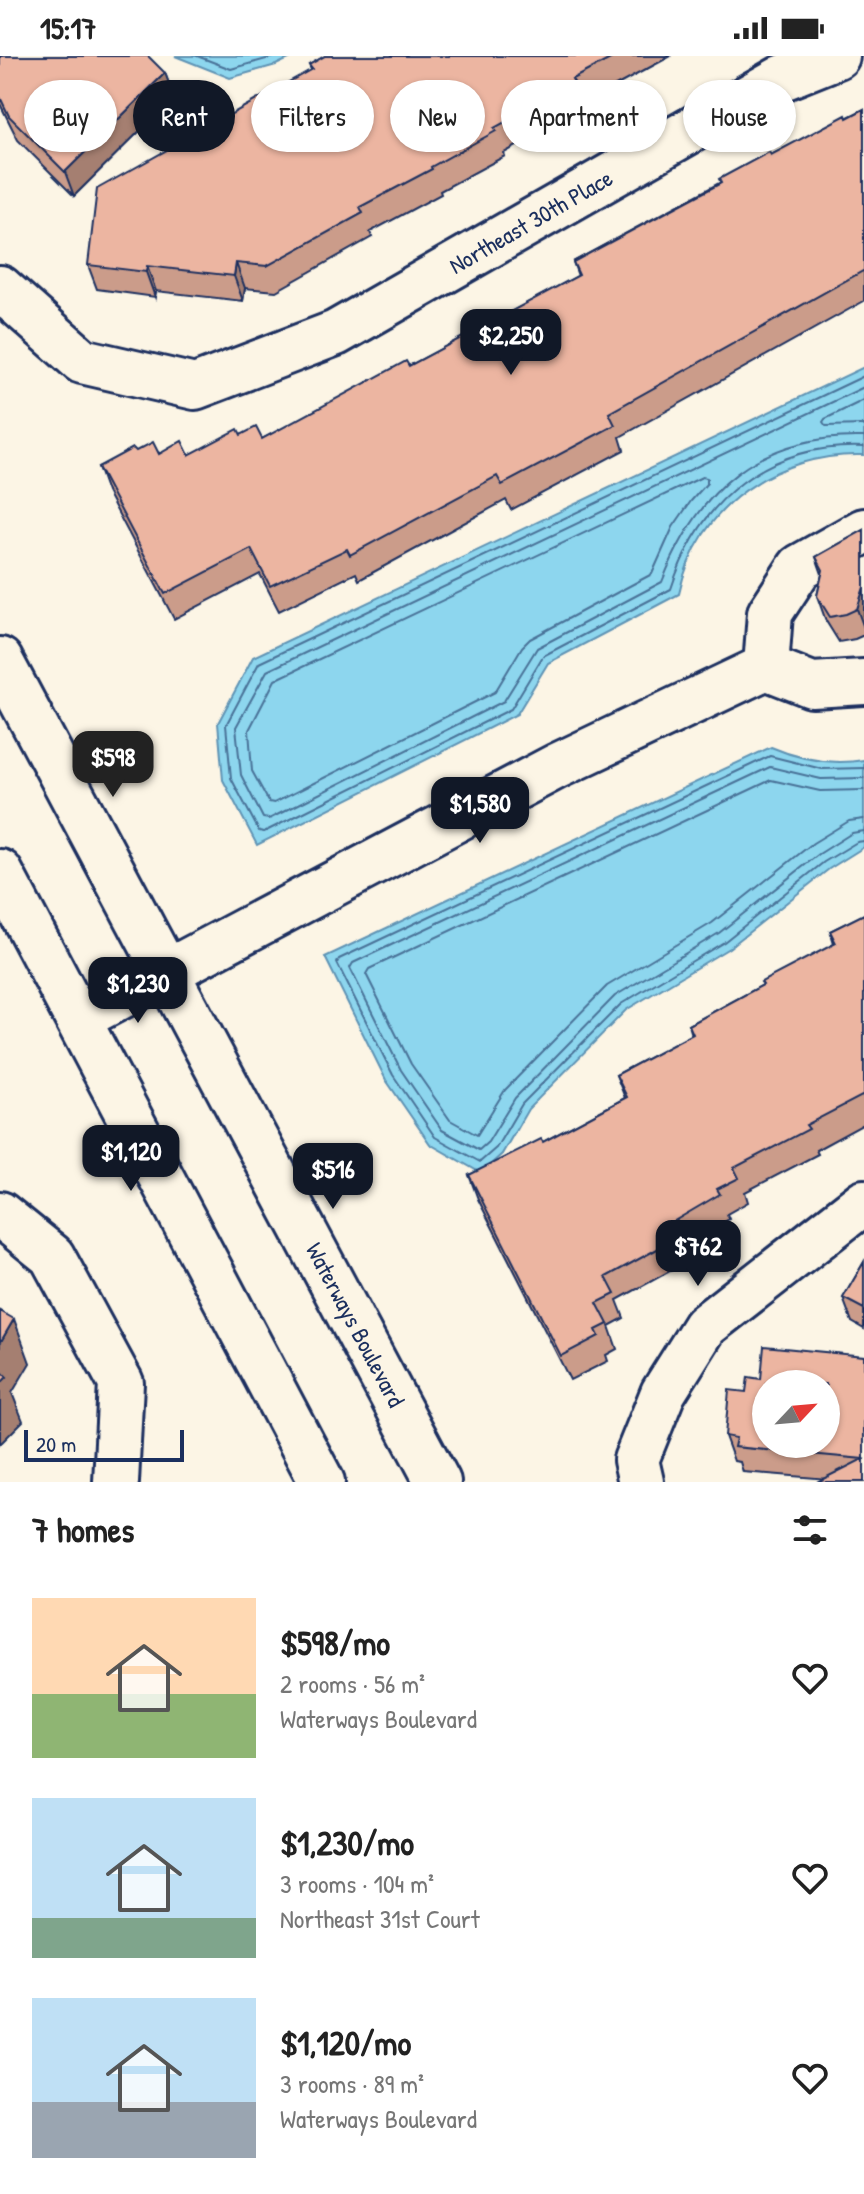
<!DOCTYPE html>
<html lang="en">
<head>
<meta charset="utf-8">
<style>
	:root { --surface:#fff; --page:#f2f2f2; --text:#222; --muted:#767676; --accent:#111827 }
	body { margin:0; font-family:"Patrick Hand",sans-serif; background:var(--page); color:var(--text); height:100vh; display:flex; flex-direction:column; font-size:30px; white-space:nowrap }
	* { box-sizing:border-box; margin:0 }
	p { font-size:26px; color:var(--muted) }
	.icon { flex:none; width:44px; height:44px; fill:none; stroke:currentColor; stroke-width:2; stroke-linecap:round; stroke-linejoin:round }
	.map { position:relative; height:1426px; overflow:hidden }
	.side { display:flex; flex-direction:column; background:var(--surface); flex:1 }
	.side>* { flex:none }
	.hud { position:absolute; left:24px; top:24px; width:816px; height:72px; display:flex; gap:16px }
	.needle { width:52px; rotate:64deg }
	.fabs { position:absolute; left:752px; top:1314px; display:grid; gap:16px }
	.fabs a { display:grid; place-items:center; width:88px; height:88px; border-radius:50%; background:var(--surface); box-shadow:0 2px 6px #0004; font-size:40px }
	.scale { position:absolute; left:24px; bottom:20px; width:160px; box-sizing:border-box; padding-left:8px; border:4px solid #1b2f5e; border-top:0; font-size:22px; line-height:28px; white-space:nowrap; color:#1b2f5e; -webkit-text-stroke:6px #fcf5e5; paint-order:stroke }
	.price { position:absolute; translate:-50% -68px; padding:0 18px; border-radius:16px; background:var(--accent); color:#fff; font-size:26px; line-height:52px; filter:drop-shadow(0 2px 4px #0008) }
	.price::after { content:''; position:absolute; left:50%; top:48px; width:24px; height:18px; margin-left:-12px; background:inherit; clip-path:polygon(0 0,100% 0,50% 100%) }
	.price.current { background:#222; color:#fff }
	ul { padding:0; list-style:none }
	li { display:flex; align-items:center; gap:24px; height:200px; padding:0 32px }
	li span { display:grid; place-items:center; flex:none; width:224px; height:160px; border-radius:0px; color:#555 }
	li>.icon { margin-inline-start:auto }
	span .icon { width:96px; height:96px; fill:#fffc; stroke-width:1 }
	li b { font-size:34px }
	h2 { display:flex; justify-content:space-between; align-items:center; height:96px; padding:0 32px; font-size:34px }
	.pill { padding:0 28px; border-radius:36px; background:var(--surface); box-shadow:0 2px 6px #0004; font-size:28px; line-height:72px }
	.pill.current { background:var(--accent); color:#fff }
	.status { display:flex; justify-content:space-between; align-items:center; height:56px; padding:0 40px; background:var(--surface); direction:ltr }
	.status svg { height:22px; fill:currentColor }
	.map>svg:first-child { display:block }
</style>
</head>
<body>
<div class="status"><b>15:17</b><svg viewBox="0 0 49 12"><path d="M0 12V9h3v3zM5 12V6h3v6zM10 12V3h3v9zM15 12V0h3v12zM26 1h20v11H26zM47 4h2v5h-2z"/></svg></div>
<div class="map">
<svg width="864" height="1426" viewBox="0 0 864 1426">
	<rect width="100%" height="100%" fill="#fcf5e5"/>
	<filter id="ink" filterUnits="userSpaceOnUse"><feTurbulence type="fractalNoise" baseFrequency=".0125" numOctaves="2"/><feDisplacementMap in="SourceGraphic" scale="16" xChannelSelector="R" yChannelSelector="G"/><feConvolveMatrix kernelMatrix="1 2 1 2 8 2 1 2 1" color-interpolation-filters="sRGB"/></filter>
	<g filter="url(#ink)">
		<!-- water -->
		<path fill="#8dd6ee" stroke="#5f93b4" stroke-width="2" d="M175,0h120l-19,9 -46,13z
			M864,311v88c-87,-3 -167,51 -185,139l-131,69 -31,51 -260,131 -34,-65 -5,-57 35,-66z
			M771,691c30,13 61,18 93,13v87l-35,22 -100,79 -103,62 -98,99 -26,45 -21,19 -51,-29 -44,-64 -61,-123z"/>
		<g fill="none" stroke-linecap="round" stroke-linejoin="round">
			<!-- shore -->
			<path stroke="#497298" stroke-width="2" d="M197,0l34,13 46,-13
				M864,320l-605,287 -33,62 5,53 28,53 5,1 247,-123 32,-53 128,-67c29,-90 96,-146 193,-142
				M864,331l-597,284 -31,56 5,48 22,43 6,1 235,-118 33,-53 125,-66c37,-94 97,-148 202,-145
				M864,344l-39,19 -2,3 3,4 38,-1
				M702,421l5,1v5l-16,18 -18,26 -21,47 -122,65 -8,8 -27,45 -221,111 -5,-1 -17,-31 -3,-41 26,-50z
				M864,712l-42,1 -52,-13 -431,203 -2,4 56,112 42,62 45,25 16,-14 26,-44 99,-100 103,-62 100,-80 33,-20 7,-1
				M864,722l-43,1 -51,-12 -417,196 -3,5 51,102 41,60 37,20 9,-8 27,-44 100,-102 104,-63 100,-79 33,-21 12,-2
				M864,734l-44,1 -49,-11 -402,189 -3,5 45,90 39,56 27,15 28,-45 102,-104 105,-63 101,-80 36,-22 15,-2"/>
			<defs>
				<path id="minor" d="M0,232l82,73 113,26 141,-54 446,-255 55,-22
					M0,604l438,822
					M766,611l4,-54 30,-46 64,-36
					M0,816l322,610
					M78,963l479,-253 209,-99 46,18 52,-3
					M0,1158l52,42 69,127 -5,99
					M641,1426l-5,-22 27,-67 42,-67 159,-124"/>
			</defs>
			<!-- minor casing -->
			<use href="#minor" stroke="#1b2f5e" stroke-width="50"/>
			<!-- minor -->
			<use href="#minor" stroke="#fcf5e5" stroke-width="44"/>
		</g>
		<!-- wall -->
		<path fill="#cb9c8a" stroke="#1b2f5e" stroke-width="2" d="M0,0l165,17 9,24 -100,99 -56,-56 -18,-36z
			M325,0h346l-89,48 2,5 -80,44 1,3 -65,35 1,3 -71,38 2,5 -96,54 -31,-3 -2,13 -87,-10 -1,6 -58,-8 -9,-24 223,-195 -2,-5z
			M864,53v192l-244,136 4,13 -113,60 -5,-10 -147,80 -3,-7 -77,38 -19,-37 -86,45 -67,-127 -9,-25 38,-16 53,4 52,-20 21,4 147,-73 169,-90 -5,-14 198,-107z
			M864,474v105l-9,4 -16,3 -13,-21 -9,-25 5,-22 -6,-17z
			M864,858v210l-48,26 2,4 -73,38 3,10 -21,12 2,5 -53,31 5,15 -64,35 7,18 -15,8 8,23 -11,6 2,6 -38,19 -92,-181 -9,-24 74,-33 82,-44 -9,-23 76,-40 -3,-10 74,-40 71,-41 -4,-13z
			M864,1206v67l-12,-7 -9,-24z
			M864,1300v126l-121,-10 -3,-10 -6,-1 -9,-25 21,-44 15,-13z"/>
		<!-- shaded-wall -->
		<path fill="#a57f71" stroke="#1b2f5e" stroke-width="2" d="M165,17l9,24 -100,99 -9,-24z
			M236,207l9,25 -2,13 -9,-25z
			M147,210l9,25 -1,6 -9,-25z
			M864,531v41l-7,-19z
			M14,1263l16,44 -18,30 11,28 -23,23v-101z"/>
		<!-- building -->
		<path fill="#ecb5a1" stroke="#1b2f5e" stroke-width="2" fill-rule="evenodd" d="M0,0h148l17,17 -100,99 -56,-56 -9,-19z
			M325,0h291l-44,23 3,5 -81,44 2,3 -65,36 1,2 -72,38 3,6 -96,53 -31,-3 -2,13 -87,-10 -1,6 -58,-7 9,-76 215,-120 -3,-4z
			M864,53v163l-1,-1 -254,142 6,12 -113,60 -5,-9 -147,79 -3,-6 -77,37 -19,-37 -86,45 -67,-127 35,-19 3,3 17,-9 6,12 23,-13 7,14 49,-26 3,6 15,-8 6,12 144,-78 3,5 170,-91 -6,-13 148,-79 -2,-4 50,-27 2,3 75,-40 1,3z
			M864,474v57l-7,22 -11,5 -16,3 -13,-21 6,-26 -7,-13z
			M864,858v181l-58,30 3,4 -75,39 5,10 -22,11 3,5 -56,33 8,14 -66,36 9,17 -18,9 11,21 -12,6 3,6 -38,20 -92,-181 72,-36 2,3 84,-45 -11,-22 77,-41 -4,-9 74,-40 -2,-3 75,-39 -6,-12z
			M864,1206v47l-21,-11z
			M0,1255l14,8 -14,24z
			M764,1290l100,10v126h-47l46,-23 -129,-12 2,-9 -11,-2 4,-46 17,2 2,-15 13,2zM766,1328h60v60h-60z
			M0,1314l7,7 -7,7z"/>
	</g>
	<g text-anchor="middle" stroke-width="6" stroke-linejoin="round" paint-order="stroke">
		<!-- street labels -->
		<g font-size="24" fill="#1b2f5e" stroke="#fcf5e5">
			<text transform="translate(531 166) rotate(-30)" y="8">Northeast 30th Place</text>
			<text transform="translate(355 1269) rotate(62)" y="8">Waterways Boulevard</text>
		</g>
	</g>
</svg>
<div class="fabs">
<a><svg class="needle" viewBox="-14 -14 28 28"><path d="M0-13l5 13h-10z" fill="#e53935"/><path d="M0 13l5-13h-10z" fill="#767676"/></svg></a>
</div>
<div class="scale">20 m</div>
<b class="price" style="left:511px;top:321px">$2,250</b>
<b class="price current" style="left:113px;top:743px">$598</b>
<b class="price" style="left:480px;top:789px">$1,580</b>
<b class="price" style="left:138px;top:969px">$1,230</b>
<b class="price" style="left:131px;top:1137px">$1,120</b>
<b class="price" style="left:333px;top:1155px">$516</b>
<b class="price" style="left:698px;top:1232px">$762</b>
<div class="hud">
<a class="pill">Buy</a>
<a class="pill current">Rent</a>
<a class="pill">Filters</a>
<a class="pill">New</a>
<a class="pill">Apartment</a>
<a class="pill">House</a>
</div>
</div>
<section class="side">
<h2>7 homes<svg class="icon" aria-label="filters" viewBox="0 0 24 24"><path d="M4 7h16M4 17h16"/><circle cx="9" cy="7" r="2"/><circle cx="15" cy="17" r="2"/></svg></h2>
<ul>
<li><span style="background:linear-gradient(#ffd9b3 60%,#8fb573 0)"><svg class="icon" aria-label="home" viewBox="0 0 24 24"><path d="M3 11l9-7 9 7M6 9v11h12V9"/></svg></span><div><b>$598/mo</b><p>2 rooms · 56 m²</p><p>Waterways Boulevard</p></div><svg class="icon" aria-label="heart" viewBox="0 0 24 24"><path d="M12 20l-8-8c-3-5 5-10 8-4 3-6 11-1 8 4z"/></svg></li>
<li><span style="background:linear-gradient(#bfe0f5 75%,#7fa58c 0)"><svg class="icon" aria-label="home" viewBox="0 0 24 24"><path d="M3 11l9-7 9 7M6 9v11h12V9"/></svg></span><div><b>$1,230/mo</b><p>3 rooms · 104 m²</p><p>Northeast 31st Court</p></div><svg class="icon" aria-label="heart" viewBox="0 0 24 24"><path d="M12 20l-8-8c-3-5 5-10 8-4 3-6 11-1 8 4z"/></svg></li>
<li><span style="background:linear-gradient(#bfe0f5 65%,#9aa5b1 0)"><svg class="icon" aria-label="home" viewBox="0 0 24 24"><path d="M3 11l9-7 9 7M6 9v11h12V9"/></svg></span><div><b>$1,120/mo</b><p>3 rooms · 89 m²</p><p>Waterways Boulevard</p></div><svg class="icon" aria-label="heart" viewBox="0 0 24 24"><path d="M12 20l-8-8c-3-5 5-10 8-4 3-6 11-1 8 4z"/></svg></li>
</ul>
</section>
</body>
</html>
